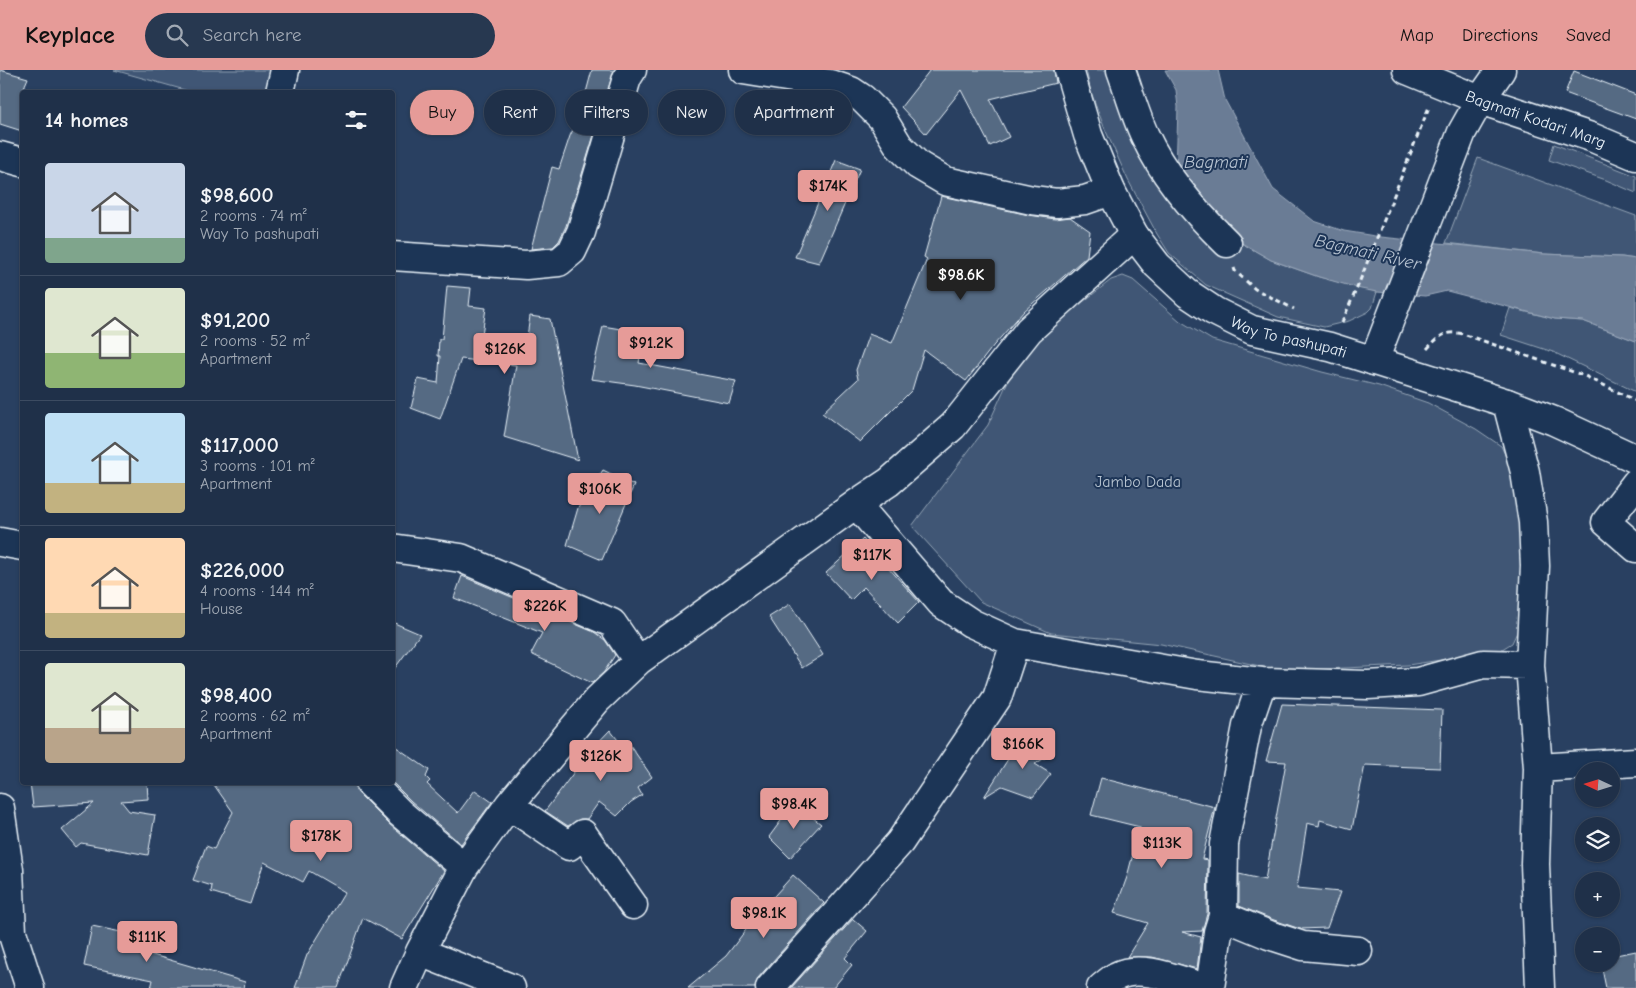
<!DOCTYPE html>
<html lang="en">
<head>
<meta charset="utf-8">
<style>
	:root { --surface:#1f3049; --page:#273850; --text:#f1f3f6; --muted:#a1a9b4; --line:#3c4b61; --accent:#e69b98 }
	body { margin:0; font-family:"Comic Neue",sans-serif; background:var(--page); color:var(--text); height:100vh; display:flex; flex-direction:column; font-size:19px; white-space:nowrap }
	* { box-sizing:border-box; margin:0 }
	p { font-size:16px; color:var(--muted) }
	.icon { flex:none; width:28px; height:28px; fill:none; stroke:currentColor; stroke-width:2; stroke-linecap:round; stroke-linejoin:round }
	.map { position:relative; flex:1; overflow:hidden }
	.sheet { position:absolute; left:20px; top:20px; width:375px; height:695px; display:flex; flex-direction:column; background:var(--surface); border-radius:5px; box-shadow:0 1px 4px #0004,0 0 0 1px var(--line) }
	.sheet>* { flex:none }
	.top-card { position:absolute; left:410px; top:20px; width:475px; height:45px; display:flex; gap:10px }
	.needle { width:32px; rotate:274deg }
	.buttons { position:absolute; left:1575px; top:692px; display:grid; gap:10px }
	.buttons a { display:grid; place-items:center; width:45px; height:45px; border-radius:50%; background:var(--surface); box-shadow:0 1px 4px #0004,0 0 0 1px var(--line); font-size:25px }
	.price { position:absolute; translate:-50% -42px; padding:0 11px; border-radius:5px; background:var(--accent); color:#111; font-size:16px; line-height:32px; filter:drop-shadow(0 1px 2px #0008) }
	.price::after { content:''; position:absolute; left:50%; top:30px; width:15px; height:11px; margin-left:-8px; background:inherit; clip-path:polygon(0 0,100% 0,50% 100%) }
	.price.active { background:#222; color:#fff }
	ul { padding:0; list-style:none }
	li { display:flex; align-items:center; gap:15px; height:125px; padding:0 25px }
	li+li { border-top:1px solid var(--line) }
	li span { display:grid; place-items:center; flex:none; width:140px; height:100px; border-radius:5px; color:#555 }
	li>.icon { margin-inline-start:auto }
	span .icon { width:60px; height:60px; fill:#fffc; stroke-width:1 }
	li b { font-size:21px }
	h2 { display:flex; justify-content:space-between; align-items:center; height:60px; padding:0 25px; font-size:21px }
	.chip { padding:0 18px; border-radius:22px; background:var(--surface); box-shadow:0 1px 4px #0004,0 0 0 1px var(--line); font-size:18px; line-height:45px }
	.chip.active { background:var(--accent); color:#111 }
	header { display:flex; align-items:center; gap:30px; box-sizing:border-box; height:70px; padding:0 25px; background:var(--accent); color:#111 }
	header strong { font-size:24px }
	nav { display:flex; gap:28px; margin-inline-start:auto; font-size:18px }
	.search { width:350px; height:45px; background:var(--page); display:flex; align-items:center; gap:12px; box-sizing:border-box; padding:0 18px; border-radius:28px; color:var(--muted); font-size:19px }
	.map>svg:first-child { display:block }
</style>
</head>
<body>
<header>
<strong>Keyplace</strong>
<div class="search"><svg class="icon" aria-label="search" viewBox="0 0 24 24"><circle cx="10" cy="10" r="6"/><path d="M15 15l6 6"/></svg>Search here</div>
<nav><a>Map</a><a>Directions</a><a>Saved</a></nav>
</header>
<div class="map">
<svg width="1636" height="918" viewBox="0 0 1636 918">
	<rect width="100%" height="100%" fill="#294061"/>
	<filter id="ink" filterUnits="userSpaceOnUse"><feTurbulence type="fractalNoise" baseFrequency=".02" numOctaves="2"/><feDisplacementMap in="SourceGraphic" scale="10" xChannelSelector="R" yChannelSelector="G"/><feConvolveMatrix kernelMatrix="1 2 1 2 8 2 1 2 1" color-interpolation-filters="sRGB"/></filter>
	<g filter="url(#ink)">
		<!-- green -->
		<path fill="#415774" stroke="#94a4b6" d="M114,0h159l-5,22h-76z
			M1086,0h38l29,70 85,101 33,19 48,17 58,15 -5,16 -4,4 -19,9 -25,6 -46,-10 -72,-32 -37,-32 -12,-19 -29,-54 -24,-53 -13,-35z
			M1554,74l82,32v17l-30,-13 -57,-20z
			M1478,88l158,58v43l-14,-2 -78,-3 -98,-11z
			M1123,206l10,4 47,41 32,19 110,32 57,14 49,17 48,26 25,17 14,30 9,33 -2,112 -10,22 -13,8 -91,14 -126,6 -121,-27 -110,-11 -70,-31 -69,-76 76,-101 25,-55 38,-43 60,-47z
			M1510,238l45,11 28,2 53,20v51l-83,-40 -52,-17z"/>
		<!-- water -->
		<path fill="#6b7c95" stroke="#9dabbd" d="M1165,0h53l7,30 48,89 41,32 30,10 37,6 163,17 78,3 14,2v82l-53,-20 -28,-2 -108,-28 -22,5 -48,-4 -16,-3 -42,-12 -48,-17 -33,-19 -62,-69 2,-65 -2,-17z"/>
		<!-- building -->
		<path fill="#556a83" stroke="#e8f1f8" d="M0,0l28,8 -6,14v39l-22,-7z
			M592,0h22l-48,156 -7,15 -6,6 -22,2 21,-82 7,2 11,-33 10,-21z
			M930,0h124l2,13 -66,16 19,38 -19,9 -29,-56 -35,44 -25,-27z
			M1574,1l62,24v24l-71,-26z
			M836,90l24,9 -41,94 -24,-6z
			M941,126l88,19 26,4 15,-2 20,14 -3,25 -63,55 -30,34 -28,36 -42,-31 -12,40 -52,52 -38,-29 36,-34 -2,-9 13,-36 23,9 35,-84 -3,-2z
			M447,216l24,2 -2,18 17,2 -5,33 45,3 4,-28 20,3 28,141 -74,-23 12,-72 -55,-6 -21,60 -29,-11 7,-29 20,4 2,-27h-2l1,-17h3z
			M603,256l41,7 -5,30 97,18 -7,22 -94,-18 -44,-6z
			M603,400l31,15 -32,75 -35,-15 11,-37z
			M863,469l56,63 -21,21 -34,-36 -13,13 -25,-27z
			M462,506l132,56 11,8 10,15 -11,17 -12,11 -61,-29 11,-21 -88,-35z
			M790,534l33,51 -21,13 -33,-51z
			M392,552l28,12 -28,38z
			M1282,634l160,6 -2,58 -75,-3 -13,64 -32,-9 -1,6 -12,-3 -10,65 43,4 -13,36 -27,1 -26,-9 -35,-14v-32l26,6 21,-118 -20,-1z
			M610,660l15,19 5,-4 22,32 -14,11 4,7 -11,7 -14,14 -18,-14 -12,17h-7l-12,7 -23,-15 44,-59z
			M1022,667l31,16 -18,11 16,10 -18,23 -31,-11 -18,11z
			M392,674l37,26 -3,7 4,4 -3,3 31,29 17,-23 17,12 -31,42 -50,-43 -19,-19z
			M1101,708l114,29 -13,52 6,1 -1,54 -5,17 -20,1 19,5 -4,32 -45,-12h-25l21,-34 -34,-10 13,-36 13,-50 -49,-12z
			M30,712h117l1,17 -27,2 8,10 26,4 -7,40 -67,-12 -5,4 -14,-17 32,-27 -61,4z
			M212,712h142l4,11 31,31 55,47 -42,68 -39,-21 -25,70h-43l12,-33 38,-63 -36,-21 -6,11 -39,-20 -14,42 -39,-12 1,-6 -19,-6 13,-34 8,3 19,-37z
			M794,733l27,21 -31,34 -21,-21z
			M793,805l31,28 -66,75 -3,10h-67l38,-32 32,-42z
			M853,849l14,12 -22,27 7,7 -19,23h-42z
			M92,856l58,12 -4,15 99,29 -1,6h-93l2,-8 -69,-14z
			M1636,881v37h-30l-5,-24h10v-8z"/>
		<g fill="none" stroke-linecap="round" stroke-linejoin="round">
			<defs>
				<path id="minor" d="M743,0l87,14 21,7 12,8 19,19 17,28 19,19 27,16 87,19 25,3 28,-3 26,-9
					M1121,0c8,22 14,45 24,66 19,41 50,76 82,107
					M280,22l5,-22
					M0,86l22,6
					M392,186l134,9 33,-3 13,-11 9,-19 46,-154 5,-8
					M1374,291l88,-229 18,-32 21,-30
					M1507,333l18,69 8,50 2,44 -5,99 8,103 -3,96 5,124
					M1636,413l-30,39 30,26
					M856,434l85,99 30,20 44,20 182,32 65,7 106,3 50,-3 65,-18 47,1
					M0,472l22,4
					M392,478l69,10 151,65 26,38
					M1538,698l98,-6
					M369,712l31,31 64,54
					M509,735l60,41 14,-12 50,71
					M0,738l9,62 3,62 18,56
					M1223,846l46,19 34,11 55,5
					M420,882l91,36
					M404,918l16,-36 44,-85 45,-62 88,-105 41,-39 218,-157 33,-22 64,-56 76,-96 105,-95
					M770,918l130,-146 97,-144 18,-55
					M1101,918c5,-4 10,-9 16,-12 24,-13 63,5 88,12
					M1210,918l8,-56 5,-16 1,-72 23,-118 15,-44"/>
				<g id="major">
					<path id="s1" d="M1069,0l19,65 23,56 23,44 23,30 30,28 27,18 38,19 78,17 177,56 47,18 82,38"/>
					<path id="s2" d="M1407,0l73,30 111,37 45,19"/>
				</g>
			</defs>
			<!-- minor casing -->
			<use href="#minor" stroke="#e8f1f8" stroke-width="31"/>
			<!-- major casing -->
			<use href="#major" stroke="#e8f1f8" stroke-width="31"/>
			<!-- path -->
			<path stroke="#e8f1f8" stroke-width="3" stroke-dasharray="5 4" stroke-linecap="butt" d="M1234,198l1,3 20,18 39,20
				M1342,252l15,-34 72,-181
				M1427,279c12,-13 18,-19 36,-15l122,42 51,25"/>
			<!-- minor -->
			<use href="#minor" stroke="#1d3557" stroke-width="28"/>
			<!-- major -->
			<use href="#major" stroke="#1d3557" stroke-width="28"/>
		</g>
	</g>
	<g text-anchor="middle" stroke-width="4" stroke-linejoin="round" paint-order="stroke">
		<!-- street labels -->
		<g font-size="16" fill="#e8f1f8" stroke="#1d3557">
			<text dy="6" stroke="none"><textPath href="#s2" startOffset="138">Bagmati Kodari Marg</textPath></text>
			<text dy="6" stroke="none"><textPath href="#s1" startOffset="369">Way To pashupati</textPath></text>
		</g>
		<!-- park labels -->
		<g font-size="16" fill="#b6c3d0" stroke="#1d3557">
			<text x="1138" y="417">Jambo Dada</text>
		</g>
		<!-- water labels -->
		<g font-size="18" font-style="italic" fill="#b6c2d0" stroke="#1d3557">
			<text x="1216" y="98">Bagmati</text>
			<text transform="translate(1368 182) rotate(13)" y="6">Bagmati River</text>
		</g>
	</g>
</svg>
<div class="buttons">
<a><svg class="needle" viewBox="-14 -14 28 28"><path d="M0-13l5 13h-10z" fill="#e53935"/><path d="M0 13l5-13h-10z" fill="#a1a9b4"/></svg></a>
<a><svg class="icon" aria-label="layers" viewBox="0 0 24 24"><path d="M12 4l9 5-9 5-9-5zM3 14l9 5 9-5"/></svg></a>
<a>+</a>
<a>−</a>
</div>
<b class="price" style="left:828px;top:142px">$174K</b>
<b class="price active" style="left:961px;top:231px">$98.6K</b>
<b class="price" style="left:651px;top:299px">$91.2K</b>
<b class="price" style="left:505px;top:305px">$126K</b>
<b class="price" style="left:600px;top:445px">$106K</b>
<b class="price" style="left:872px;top:511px">$117K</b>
<b class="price" style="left:545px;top:562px">$226K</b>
<b class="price" style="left:1023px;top:700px">$166K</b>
<b class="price" style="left:601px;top:712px">$126K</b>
<b class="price" style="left:794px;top:760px">$98.4K</b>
<b class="price" style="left:321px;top:792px">$178K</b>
<b class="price" style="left:1162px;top:799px">$113K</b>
<b class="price" style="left:764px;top:869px">$98.1K</b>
<b class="price" style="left:147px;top:893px">$111K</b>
<div class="top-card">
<a class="chip active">Buy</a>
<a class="chip">Rent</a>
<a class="chip">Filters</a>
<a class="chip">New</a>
<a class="chip">Apartment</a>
</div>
<section class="sheet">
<h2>14 homes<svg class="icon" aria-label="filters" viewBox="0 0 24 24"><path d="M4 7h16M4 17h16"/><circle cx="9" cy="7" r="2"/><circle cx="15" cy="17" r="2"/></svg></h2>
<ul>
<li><span style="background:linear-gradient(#c9d6e8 75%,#7fa58c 0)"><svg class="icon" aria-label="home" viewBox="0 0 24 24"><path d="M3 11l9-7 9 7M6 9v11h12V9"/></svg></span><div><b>$98,600</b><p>2 rooms · 74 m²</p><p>Way To pashupati</p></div></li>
<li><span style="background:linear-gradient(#dfe7d0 65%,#8fb573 0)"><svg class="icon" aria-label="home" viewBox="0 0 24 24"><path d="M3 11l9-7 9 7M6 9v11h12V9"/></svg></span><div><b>$91,200</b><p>2 rooms · 52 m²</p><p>Apartment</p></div></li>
<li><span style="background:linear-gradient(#bfe0f5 70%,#c2b280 0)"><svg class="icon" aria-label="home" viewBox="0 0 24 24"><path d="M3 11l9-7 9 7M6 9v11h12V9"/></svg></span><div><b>$117,000</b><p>3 rooms · 101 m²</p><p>Apartment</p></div></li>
<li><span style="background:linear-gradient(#ffd9b3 75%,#c2b280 0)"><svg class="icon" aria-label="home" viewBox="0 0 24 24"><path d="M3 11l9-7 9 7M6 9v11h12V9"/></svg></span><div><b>$226,000</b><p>4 rooms · 144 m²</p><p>House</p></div></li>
<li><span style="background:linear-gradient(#dfe7d0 65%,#b9a48a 0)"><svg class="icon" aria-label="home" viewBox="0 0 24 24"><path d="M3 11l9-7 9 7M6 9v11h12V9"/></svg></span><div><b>$98,400</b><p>2 rooms · 62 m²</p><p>Apartment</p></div></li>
</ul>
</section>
</div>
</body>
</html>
